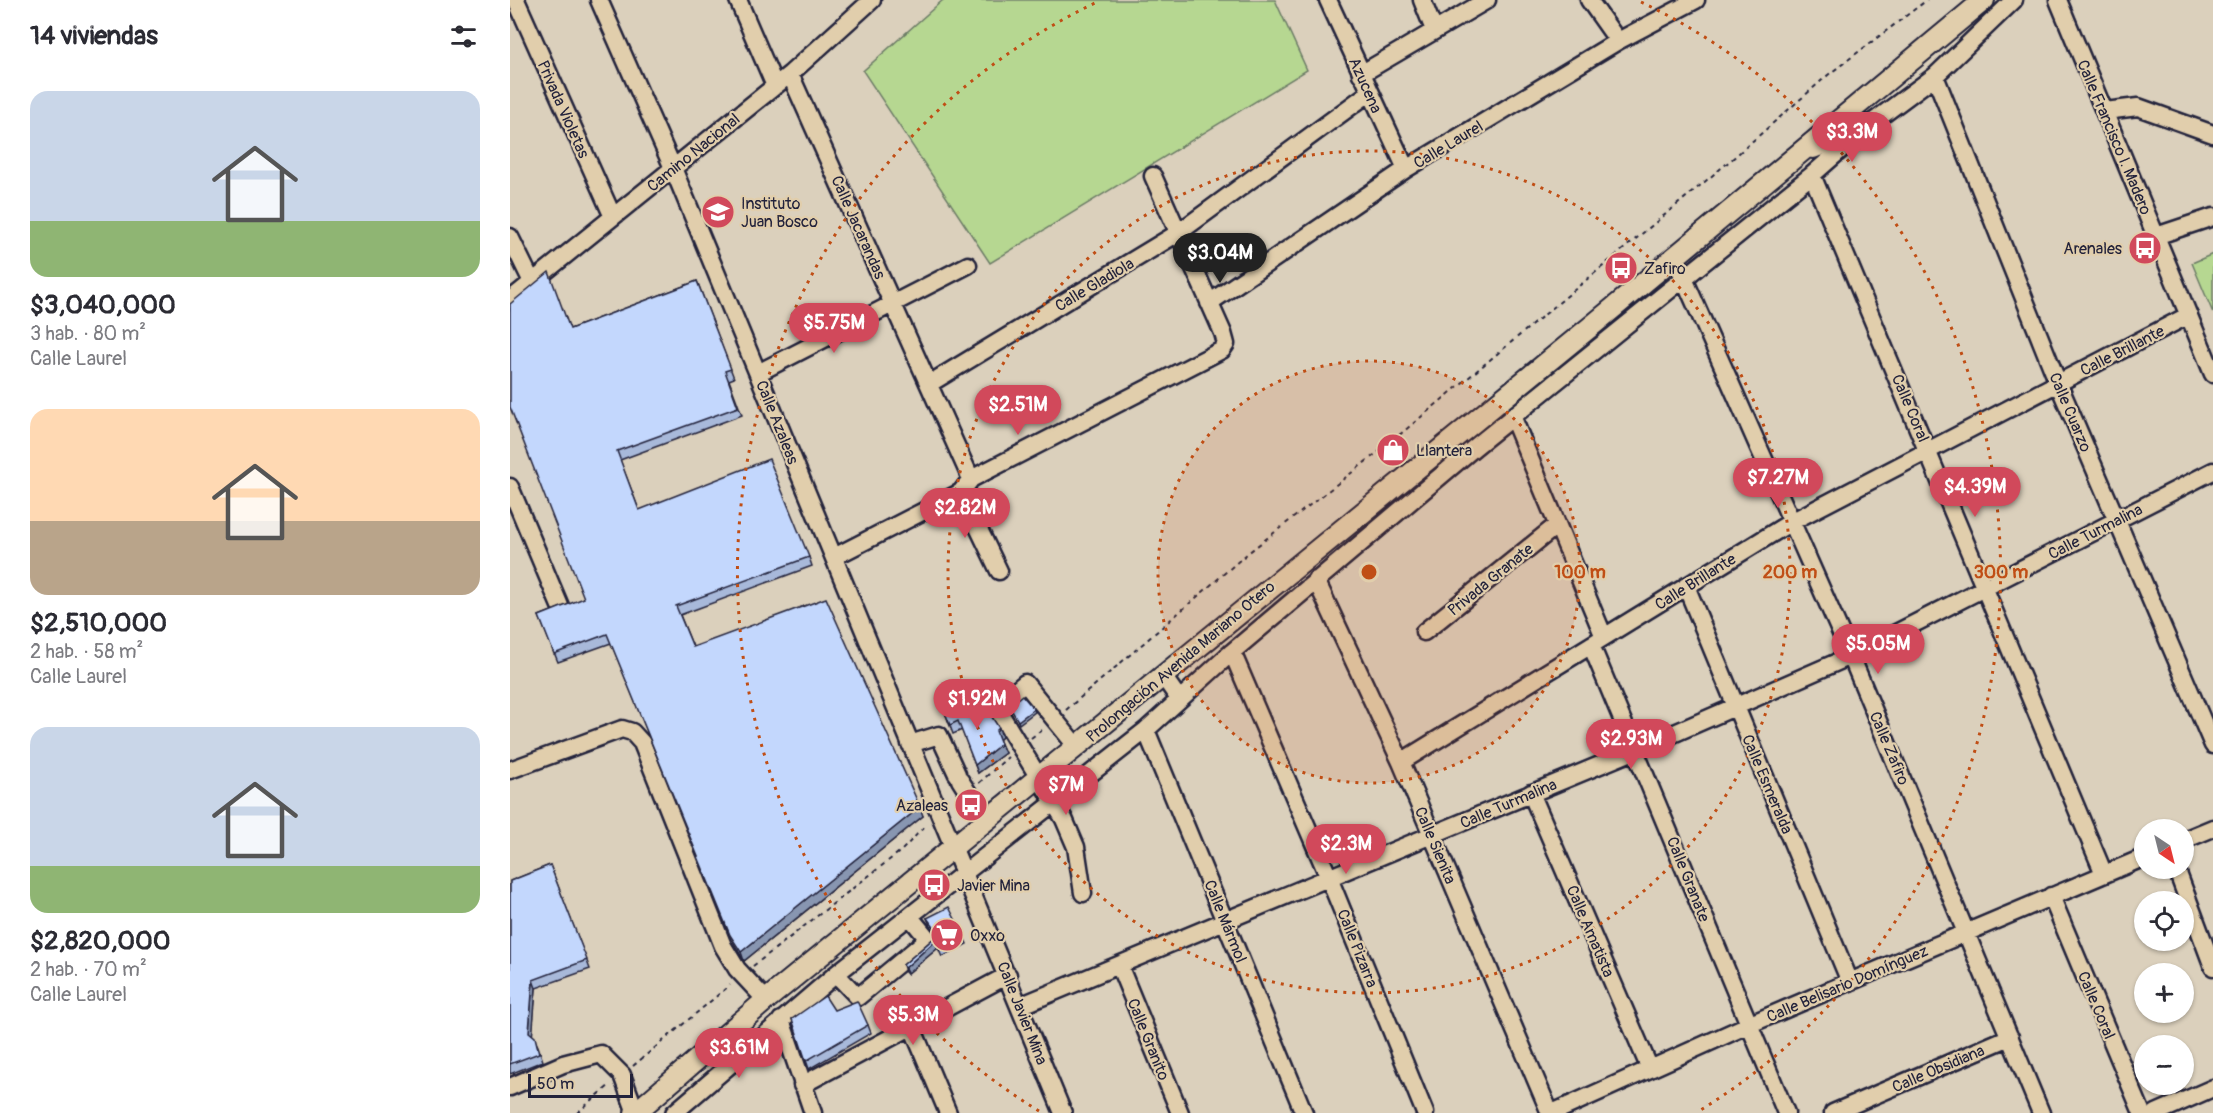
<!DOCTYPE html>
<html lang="es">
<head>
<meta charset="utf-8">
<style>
	:root { --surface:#fff; --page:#f7f7f7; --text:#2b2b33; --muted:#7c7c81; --accent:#d1495b }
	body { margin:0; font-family:Pangolin,sans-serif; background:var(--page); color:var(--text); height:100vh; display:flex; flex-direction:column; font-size:22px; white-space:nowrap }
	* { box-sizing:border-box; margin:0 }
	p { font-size:20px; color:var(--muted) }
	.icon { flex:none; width:33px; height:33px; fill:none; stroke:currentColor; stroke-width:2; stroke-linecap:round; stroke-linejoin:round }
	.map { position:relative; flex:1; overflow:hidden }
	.panel { display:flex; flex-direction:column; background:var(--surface); width:510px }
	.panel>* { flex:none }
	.needle { width:39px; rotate:145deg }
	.fabs { position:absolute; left:1624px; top:819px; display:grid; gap:12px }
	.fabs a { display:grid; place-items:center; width:60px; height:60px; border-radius:50%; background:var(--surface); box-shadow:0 2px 4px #0004; font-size:30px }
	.scale { position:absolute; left:18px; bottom:15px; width:105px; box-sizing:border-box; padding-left:6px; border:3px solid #22223b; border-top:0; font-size:16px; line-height:21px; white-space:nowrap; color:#22223b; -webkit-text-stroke:4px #e1ceac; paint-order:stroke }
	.price { position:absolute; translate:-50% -51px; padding:0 14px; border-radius:21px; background:var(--accent); color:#fff; font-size:20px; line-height:39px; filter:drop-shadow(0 2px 3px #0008) }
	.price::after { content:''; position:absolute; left:50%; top:36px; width:18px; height:14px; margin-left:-9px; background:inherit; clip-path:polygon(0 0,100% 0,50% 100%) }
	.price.active { background:#222; color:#fff }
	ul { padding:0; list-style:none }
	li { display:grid; align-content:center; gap:12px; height:318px; padding:0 30px }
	li span { display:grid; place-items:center; height:186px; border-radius:18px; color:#555 }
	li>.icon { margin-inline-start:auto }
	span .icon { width:108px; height:108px; fill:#fffc; stroke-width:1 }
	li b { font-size:26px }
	h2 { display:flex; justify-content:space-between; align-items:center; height:72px; padding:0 30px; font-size:26px }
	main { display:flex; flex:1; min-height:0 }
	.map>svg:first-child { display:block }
</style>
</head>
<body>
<main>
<section class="panel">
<h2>14 viviendas<svg class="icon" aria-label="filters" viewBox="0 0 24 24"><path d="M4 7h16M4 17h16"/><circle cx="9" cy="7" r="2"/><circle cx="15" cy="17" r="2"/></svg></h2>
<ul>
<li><span style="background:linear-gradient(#c9d6e8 70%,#8fb573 0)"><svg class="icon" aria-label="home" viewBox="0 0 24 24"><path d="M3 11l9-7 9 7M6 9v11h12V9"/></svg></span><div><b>$3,040,000</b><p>3 hab. · 80 m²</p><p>Calle Laurel</p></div></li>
<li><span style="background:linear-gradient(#ffd9b3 60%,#b9a48a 0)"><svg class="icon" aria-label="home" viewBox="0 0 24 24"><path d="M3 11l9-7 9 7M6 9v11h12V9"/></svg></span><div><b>$2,510,000</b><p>2 hab. · 58 m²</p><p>Calle Laurel</p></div></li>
<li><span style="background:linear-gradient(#c9d6e8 75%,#8fb573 0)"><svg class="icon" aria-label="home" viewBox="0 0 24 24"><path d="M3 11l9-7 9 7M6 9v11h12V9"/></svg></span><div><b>$2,820,000</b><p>2 hab. · 70 m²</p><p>Calle Laurel</p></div></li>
</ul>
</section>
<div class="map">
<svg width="1703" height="1113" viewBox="0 0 1703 1113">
	<rect width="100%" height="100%" fill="#dbd0bc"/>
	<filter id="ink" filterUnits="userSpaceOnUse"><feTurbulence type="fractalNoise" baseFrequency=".0167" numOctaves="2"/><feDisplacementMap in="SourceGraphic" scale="12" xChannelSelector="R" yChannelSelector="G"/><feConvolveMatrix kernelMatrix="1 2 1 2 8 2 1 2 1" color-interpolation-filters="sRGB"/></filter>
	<g filter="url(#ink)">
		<!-- green -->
		<path fill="#b6d791" stroke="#6c7c66" stroke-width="1.5" d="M433,0h332l32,70 -317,193 -127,-192z
			M1703,254v59l-21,-50z"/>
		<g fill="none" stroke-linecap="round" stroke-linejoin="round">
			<defs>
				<path id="minor" d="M6,0l97,217
					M89,0l74,168 390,945
					M228,0l37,86
					M818,0l78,169
					M912,0l12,30
					M1079,0l29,41
					M1548,0l155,374
					M280,74l181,405
					M851,74l126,-74
					M1425,76l123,307 155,362
					M1595,111l33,-4 75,27
					M1302,175l292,699
					M1646,236l57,-19
					M0,237l22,45
					M1169,267l172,389 190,457
					M0,300l280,-226 82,-74
					M699,303l197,-134 212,-128 78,-41
					M248,373l210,-108
					M419,384l249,-151 191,-140
					M1003,418l91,219
					M0,487l50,119
					M451,492l38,79
					M324,557l127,-65 10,-13 251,-129 4,-6 -3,-11 -70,-157
					M806,580l85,182 149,351
					M1176,586l164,396
					M914,632l133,-107
					M1081,645l195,468
					M722,652l97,226 96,235
					M653,676l16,23
					M636,730l158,383
					M400,744l29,-9 18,39
					M567,747l-52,-64 -29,24 68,112 12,28 7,46
					M891,762l390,-240 398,-207
					M0,770l112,-41 10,3 10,11 81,203 14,23 29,31
					M450,780l26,41
					M1021,793l119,276
					M1674,840l29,-12
					M1666,868l37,99
					M1541,896l91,217
					M609,965l61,148
					M326,974l22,23 70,-58 -18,-22
					M510,1006l616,-256 215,-94 362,-185
					M271,1020l32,93
					M402,1027l36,86
					M292,1085l206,-110
					M0,1087l53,-23 38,-10 21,21 14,38
					M164,1113l162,-139 310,-244 86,-78 243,-205 337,-272 57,-50 66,-49 79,-76
					M1042,1113l196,-88 397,-168
					M1323,1113l177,-76
					M1646,1113l57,-25"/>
				<path id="major" d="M1303,148l56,-23
					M125,1113l131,-113 828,-676 390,-324"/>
			</defs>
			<!-- minor casing -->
			<use href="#minor" stroke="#22223b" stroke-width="21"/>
			<!-- major casing -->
			<use href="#major" stroke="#22223b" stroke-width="24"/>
			<!-- path -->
			<path stroke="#22223b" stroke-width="2" stroke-dasharray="4.5 4.5" stroke-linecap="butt" d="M556,710l182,-157 138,-107 345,-286 97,-85 99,-75
				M521,738l12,-9
				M469,783l29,-26
				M243,966l149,-116 25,-26
				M123,1066l97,-81
				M67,1113l33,-28"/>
			<!-- minor -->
			<use href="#minor" stroke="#e1ceac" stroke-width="16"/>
			<!-- major -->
			<use href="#major" stroke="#e1ceac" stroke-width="20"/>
		</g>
		<!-- wall -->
		<path fill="#a8b9da" stroke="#22223b" stroke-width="1.5" d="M187,281l37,97 -5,2 13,35 -122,45 19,50 170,47 3,9 -132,49 13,32 230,169 -179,145 -10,-18 -123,-300 -53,19 -19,-46 45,-17 -14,-270z
			M436,715l56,22 -3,2 6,14 -27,20 -16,-43 -9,4z
			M40,865l40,104 -54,19 -4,47 6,11 5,15 -33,13v-193z
			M417,918l37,19 3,7 -25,13 -4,-9 -31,26 -2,-2 -2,-7 32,-28 1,-4 -6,-8z
			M324,1010l34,15 3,8 -62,36 -17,-50z"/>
		<!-- shaded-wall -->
		<path fill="#8896b1" stroke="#22223b" stroke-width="1.5" d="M524,709l1,3 -16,12 -1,-3z
			M489,728l3,9 -3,3 -3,-9z
			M491,744l4,9 -27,20 -3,-8z
			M410,807l3,9 -179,145 -3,-9z
			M425,941l3,7 -31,26 -2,-6z
			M23,980l3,8 -4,52 -3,-8z"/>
		<!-- building -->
		<path fill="#c3d7fd" stroke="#22223b" stroke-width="1.5" d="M39,272l21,57 127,-48 34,88 -6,2 13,36 -121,44 22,59 130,-51 40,98 -133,49 17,41 133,-49 94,209 -179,145 -11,-17 -123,-301 -53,20 -15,-38 45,-18 -74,-191v-103z
			M512,695l12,14 -16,12 -9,-15z
			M471,700l18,28 -3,3 5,13 -26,21 -17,-44 -8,4 -4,-10z
			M40,865l37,95 -54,20 -4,52 6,5 4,16 -29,11v-183z
			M439,907l15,30 -24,13 -5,-9 -30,27 -2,-3 32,-28 1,-7 -9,-12z
			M315,996l9,14 23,-9 11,24 -62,36 -14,-42z"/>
	</g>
	<!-- distance rings -->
	<circle cx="859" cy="572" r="211" fill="#c04e15" fill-opacity=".12"/>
	<g fill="none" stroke="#c04e15" stroke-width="3" stroke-dasharray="3 6">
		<circle cx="859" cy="572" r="211"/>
		<circle cx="859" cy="572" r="421"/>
		<path d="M529 1111A632 632 0 0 1 587 2M1131 2A632 632 0 0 1 1189 1111"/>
	</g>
	<!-- icons -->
	<defs>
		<symbol id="school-disc" viewBox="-11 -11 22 22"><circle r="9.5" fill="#d1495b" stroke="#e1ceac"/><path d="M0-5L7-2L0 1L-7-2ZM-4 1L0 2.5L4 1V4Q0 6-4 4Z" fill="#fff"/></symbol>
		<symbol id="bus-disc" viewBox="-11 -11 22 22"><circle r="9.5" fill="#d1495b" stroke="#e1ceac"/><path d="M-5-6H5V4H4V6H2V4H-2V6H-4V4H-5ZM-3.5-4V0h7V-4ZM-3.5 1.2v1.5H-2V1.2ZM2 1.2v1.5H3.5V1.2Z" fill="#fff"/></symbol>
		<symbol id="shop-disc" viewBox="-11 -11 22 22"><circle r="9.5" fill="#d1495b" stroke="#e1ceac"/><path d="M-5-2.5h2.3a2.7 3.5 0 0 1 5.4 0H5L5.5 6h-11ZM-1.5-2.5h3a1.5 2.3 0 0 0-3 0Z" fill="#fff"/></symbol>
		<symbol id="supermarket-disc" viewBox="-11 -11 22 22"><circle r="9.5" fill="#d1495b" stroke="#e1ceac"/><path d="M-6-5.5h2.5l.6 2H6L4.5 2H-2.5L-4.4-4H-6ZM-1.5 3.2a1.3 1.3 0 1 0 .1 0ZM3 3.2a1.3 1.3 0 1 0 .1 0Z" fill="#fff"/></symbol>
	</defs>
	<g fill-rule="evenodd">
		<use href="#school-disc" x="189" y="193" width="38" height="38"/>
		<use href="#bus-disc" x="1616" y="229" width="38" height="38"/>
		<use href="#bus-disc" x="1092" y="249" width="38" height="38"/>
		<use href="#shop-disc" x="864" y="431" width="38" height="38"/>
		<use href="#bus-disc" x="442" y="786" width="38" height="38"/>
		<use href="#bus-disc" x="405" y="866" width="38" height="38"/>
		<use href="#supermarket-disc" x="418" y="916" width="38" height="38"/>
	</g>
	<g text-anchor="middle" stroke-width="4.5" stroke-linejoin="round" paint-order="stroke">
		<!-- street labels -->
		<g font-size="16" fill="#22223b" stroke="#e1ceac">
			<text transform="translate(856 85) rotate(66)" y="6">Azucena</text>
			<text transform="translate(54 109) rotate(66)" y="6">Privada Violetas</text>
			<text transform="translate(1605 137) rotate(67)" y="6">Calle Francisco I. Madero</text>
			<text transform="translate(938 144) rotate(-31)" y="6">Calle Laurel</text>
			<text transform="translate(183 152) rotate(-39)" y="6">Camino Nacional</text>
			<text transform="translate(349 227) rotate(66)" y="6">Calle Jacarandas</text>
			<text transform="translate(584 284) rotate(-31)" y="6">Calle Gladiola</text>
			<text transform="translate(1612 350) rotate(-27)" y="6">Calle Brillante</text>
			<text transform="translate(1401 408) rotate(67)" y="6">Calle Coral</text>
			<text transform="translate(1561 412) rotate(67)" y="6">Calle Cuarzo</text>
			<text transform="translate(268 422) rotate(68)" y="6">Calle Azaleas</text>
			<text transform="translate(1585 531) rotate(-27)" y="6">Calle Turmalina</text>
			<text transform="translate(980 579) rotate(-39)" y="6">Privada Granate</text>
			<text transform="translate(1185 581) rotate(-32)" y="6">Calle Brillante</text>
			<text transform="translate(670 661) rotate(-40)" y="6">Prolongación Avenida Mariano Otero</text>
			<text transform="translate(1380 748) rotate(67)" y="6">Calle Zafiro</text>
			<text transform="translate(1258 784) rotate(67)" y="6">Calle Esmeralda</text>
			<text transform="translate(998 803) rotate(-23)" y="6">Calle Turmalina</text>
			<text transform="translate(926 845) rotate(67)" y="6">Calle Sienita</text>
			<text transform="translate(1179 879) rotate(68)" y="6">Calle Granate</text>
			<text transform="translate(716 921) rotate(68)" y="6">Calle Mármol</text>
			<text transform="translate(1081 931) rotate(67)" y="6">Calle Amatista</text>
			<text transform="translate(848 948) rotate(68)" y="6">Calle Pizarra</text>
			<text transform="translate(1337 983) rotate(-23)" y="6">Calle Belisario Domínguez</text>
			<text transform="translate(1587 1005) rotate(67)" y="6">Calle Coral</text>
			<text transform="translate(513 1013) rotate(68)" y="6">Calle Javier Mina</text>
			<text transform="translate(639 1039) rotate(68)" y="6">Calle Granito</text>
			<text transform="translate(1428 1068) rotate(-23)" y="6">Calle Obsidiana</text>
		</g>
		<!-- poi labels -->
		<g font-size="16" fill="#22223b" stroke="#e1ceac" text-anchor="start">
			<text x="231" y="209">Instituto<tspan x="231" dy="18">Juan Bosco</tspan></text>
			<text x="1612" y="254" text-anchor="end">Arenales</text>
			<text x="1134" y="274">Zafiro</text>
			<text x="906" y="456">Llantera</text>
			<text x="438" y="811" text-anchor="end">Azaleas</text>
			<text x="447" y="891">Javier Mina</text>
			<text x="460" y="941">Oxxo</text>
		</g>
	</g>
	<circle cx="859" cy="572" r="9" fill="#c04e15" stroke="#e1ceac" stroke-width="3"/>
	<g font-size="18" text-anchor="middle" font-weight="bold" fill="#c04e15" stroke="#e1ceac" stroke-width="4.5" stroke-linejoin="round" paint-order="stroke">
		<text x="1070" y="578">100 m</text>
		<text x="1280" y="578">200 m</text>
		<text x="1491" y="578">300 m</text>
	</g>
</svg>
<div class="fabs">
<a><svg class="needle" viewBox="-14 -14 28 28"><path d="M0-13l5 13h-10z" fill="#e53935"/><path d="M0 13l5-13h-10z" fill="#7c7c81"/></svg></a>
<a><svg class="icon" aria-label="locate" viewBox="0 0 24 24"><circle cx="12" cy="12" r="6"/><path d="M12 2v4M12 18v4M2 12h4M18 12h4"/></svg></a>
<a>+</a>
<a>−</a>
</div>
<div class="scale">50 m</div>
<b class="price" style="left:1342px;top:163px">$3.3M</b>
<b class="price active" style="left:710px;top:284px">$3.04M</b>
<b class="price" style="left:324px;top:354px">$5.75M</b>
<b class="price" style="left:508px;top:436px">$2.51M</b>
<b class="price" style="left:1268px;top:509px">$7.27M</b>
<b class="price" style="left:1465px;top:518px">$4.39M</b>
<b class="price" style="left:455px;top:539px">$2.82M</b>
<b class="price" style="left:1368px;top:675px">$5.05M</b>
<b class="price" style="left:467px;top:730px">$1.92M</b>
<b class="price" style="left:1121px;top:770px">$2.93M</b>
<b class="price" style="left:556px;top:816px">$7M</b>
<b class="price" style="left:836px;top:875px">$2.3M</b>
<b class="price" style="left:403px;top:1046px">$5.3M</b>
<b class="price" style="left:229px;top:1079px">$3.61M</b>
</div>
</main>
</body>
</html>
